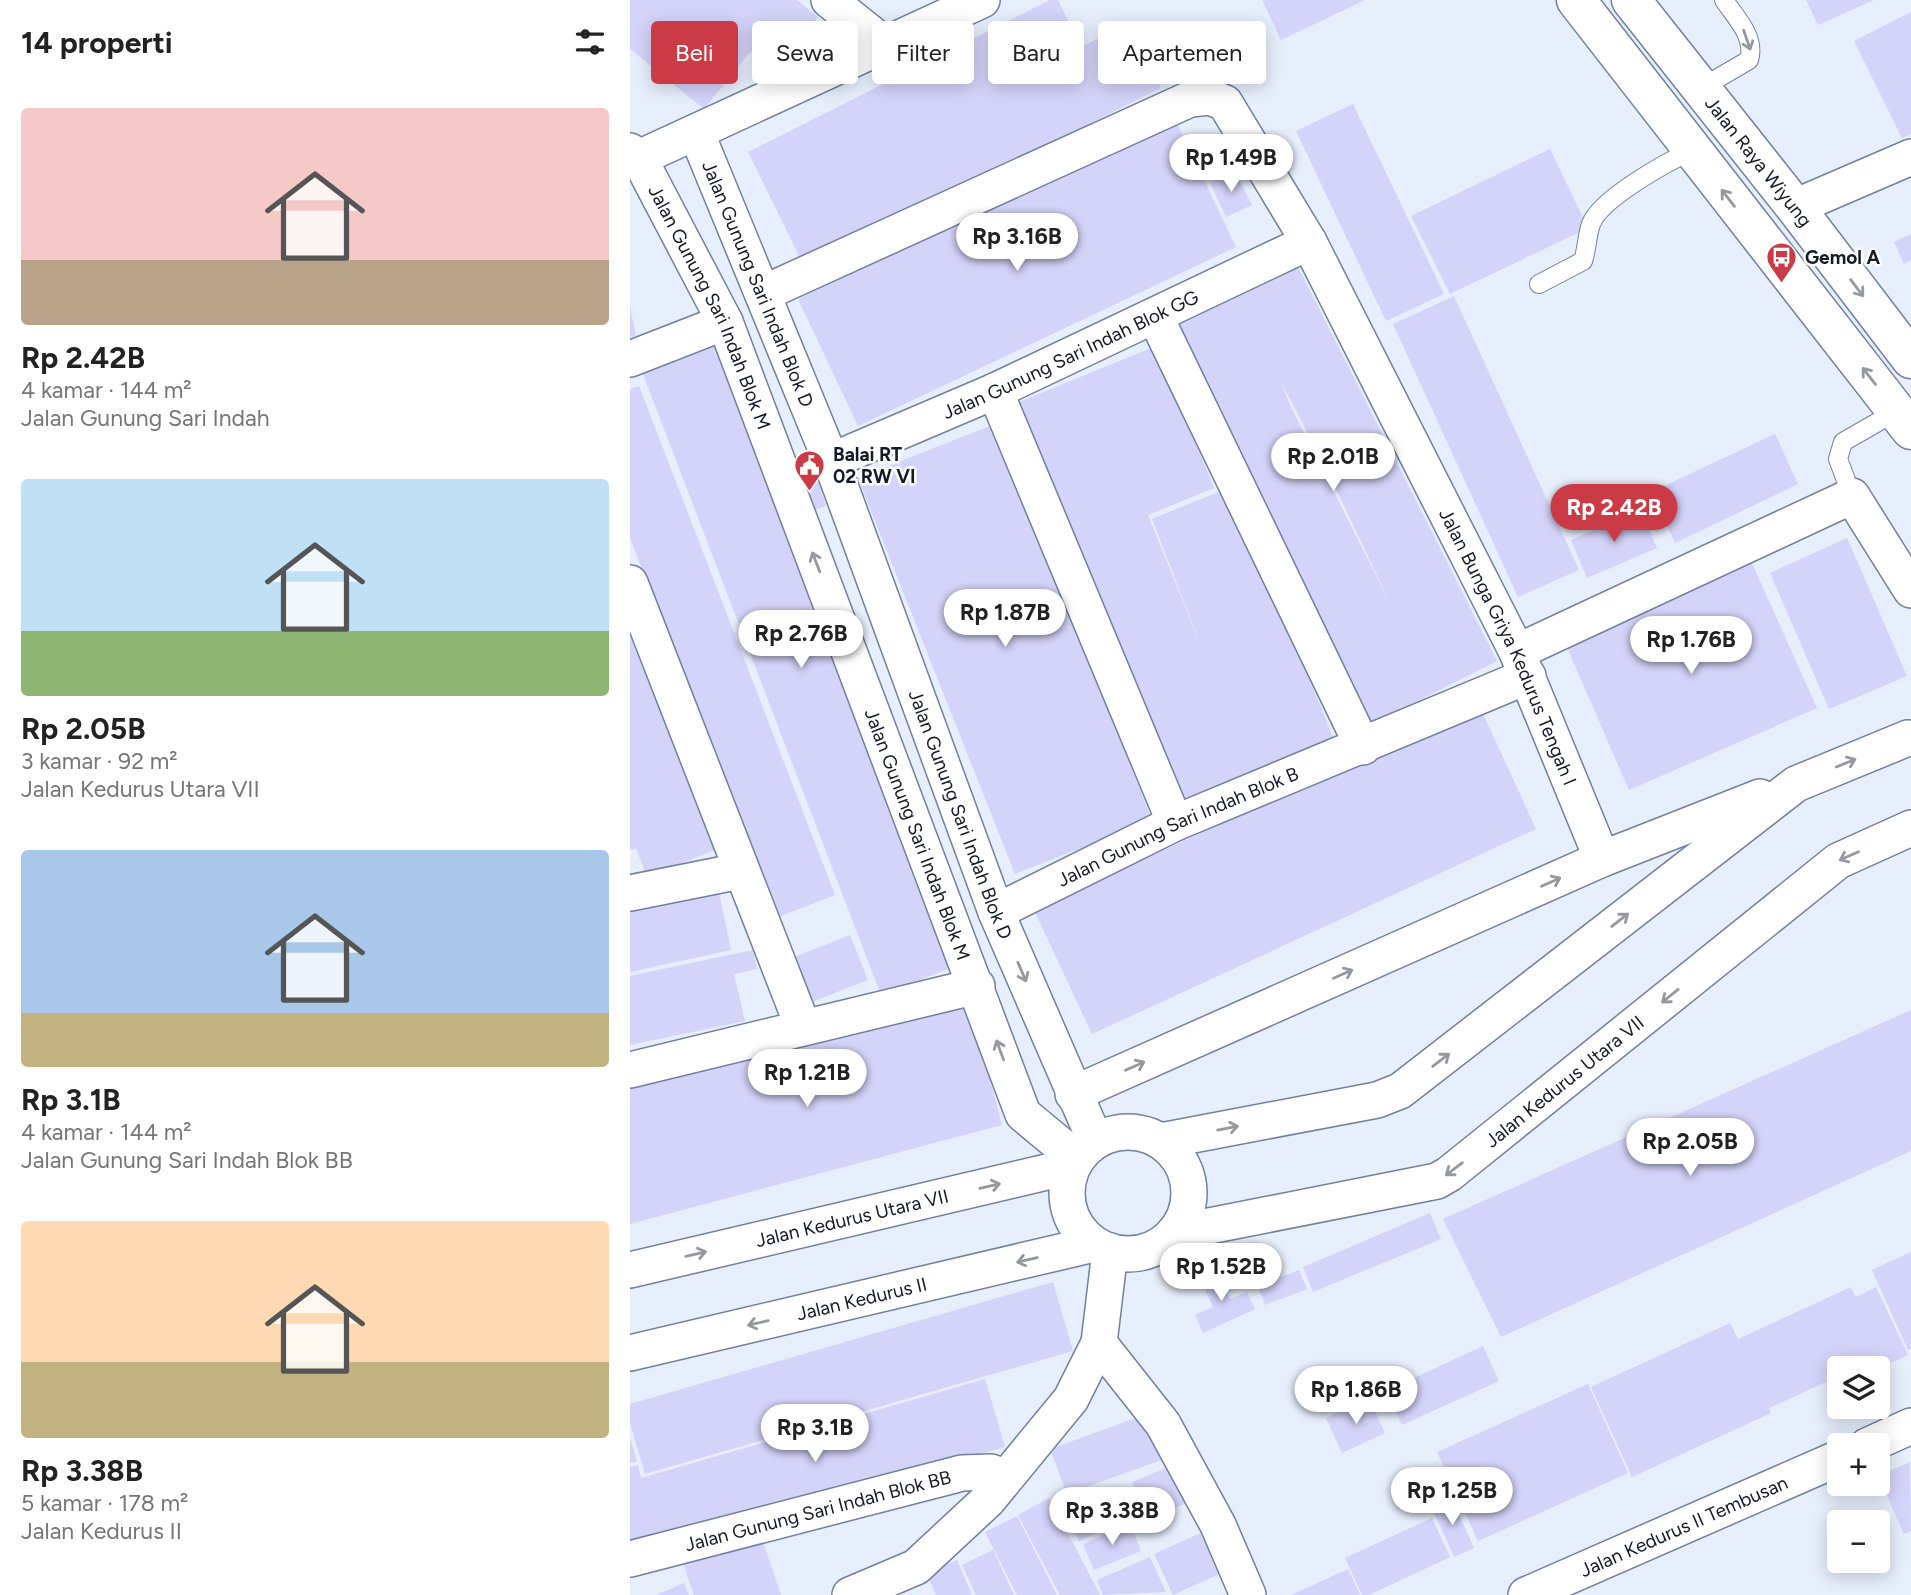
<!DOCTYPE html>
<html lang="id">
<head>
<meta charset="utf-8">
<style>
	:root { --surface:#fff; --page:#f2f2f2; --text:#222; --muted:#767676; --accent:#cb3b45 }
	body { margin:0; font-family:Figtree,sans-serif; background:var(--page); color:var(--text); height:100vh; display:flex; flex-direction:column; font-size:26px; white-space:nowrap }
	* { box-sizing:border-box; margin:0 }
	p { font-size:23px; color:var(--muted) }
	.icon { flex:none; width:38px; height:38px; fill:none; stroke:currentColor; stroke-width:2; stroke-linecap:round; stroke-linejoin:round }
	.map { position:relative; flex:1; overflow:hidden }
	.drawer { display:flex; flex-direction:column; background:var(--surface); width:630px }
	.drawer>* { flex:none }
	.top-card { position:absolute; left:21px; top:21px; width:665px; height:63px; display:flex; gap:14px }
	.buttons { position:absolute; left:1197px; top:1356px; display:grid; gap:14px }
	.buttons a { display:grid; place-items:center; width:63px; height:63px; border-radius:7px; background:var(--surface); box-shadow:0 4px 18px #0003; font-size:35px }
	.price { position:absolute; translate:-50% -60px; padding:0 16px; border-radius:24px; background:#fff; color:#222; font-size:23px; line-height:46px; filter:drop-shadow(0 2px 4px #0008) }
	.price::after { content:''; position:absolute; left:50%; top:42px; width:21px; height:16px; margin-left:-10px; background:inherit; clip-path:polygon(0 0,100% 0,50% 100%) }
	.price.selected { background:var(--accent); color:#fff }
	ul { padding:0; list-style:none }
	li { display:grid; align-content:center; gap:14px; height:371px; padding:0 21px }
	li span { display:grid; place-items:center; height:217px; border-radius:7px; color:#555 }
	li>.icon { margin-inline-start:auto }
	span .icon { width:126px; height:126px; fill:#fffc; stroke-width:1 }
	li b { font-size:30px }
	h2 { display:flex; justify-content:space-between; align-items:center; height:84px; padding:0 21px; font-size:30px }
	.chip { padding:0 24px; border-radius:7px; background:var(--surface); box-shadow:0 4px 18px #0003; font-size:24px; line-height:63px }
	.chip.selected { background:var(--accent); color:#fff }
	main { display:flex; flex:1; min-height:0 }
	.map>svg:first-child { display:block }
</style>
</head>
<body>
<main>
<section class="drawer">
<h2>14 properti<svg class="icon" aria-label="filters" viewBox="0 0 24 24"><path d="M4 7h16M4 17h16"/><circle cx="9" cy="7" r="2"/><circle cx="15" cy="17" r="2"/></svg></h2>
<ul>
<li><span style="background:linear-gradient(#f6c9c9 70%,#b9a48a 0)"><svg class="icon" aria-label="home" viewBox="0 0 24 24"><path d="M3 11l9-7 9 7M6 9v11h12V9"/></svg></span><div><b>Rp 2.42B</b><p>4 kamar · 144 m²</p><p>Jalan Gunung Sari Indah</p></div></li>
<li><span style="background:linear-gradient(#bfe0f5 70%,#8fb573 0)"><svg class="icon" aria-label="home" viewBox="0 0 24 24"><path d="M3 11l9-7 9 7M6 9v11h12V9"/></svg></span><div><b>Rp 2.05B</b><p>3 kamar · 92 m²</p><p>Jalan Kedurus Utara VII</p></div></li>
<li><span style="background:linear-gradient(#a9c7e8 75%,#c2b280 0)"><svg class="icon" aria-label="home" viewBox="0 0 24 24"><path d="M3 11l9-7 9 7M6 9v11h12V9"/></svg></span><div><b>Rp 3.1B</b><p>4 kamar · 144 m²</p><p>Jalan Gunung Sari Indah Blok BB</p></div></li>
<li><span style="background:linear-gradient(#ffd9b3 65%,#c2b280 0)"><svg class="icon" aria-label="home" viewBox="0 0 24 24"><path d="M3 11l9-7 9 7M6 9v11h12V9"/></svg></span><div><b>Rp 3.38B</b><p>5 kamar · 178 m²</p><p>Jalan Kedurus II</p></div></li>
</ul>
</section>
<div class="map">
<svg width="1281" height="1595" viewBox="0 0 1281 1595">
	<rect width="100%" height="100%" fill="#e7eefc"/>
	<!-- building -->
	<path fill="#d4d3f9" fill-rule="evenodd" d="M0,0h167l21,17 -43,54 -24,-20 -47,58 -74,-60z
		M420,0h8l23,47 48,-24 32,65 -357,178 -56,-114z
		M632,0h103l-84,40z
		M1176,0h68l-56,25z
		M1281,12v122l-9,4 -48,-97z
		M723,104l91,190 -58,27 -90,-190z
		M545,119l61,128 -378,179 -60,-127z
		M920,149l38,79 -138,66 -39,-78z
		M605,171l17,34 -26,12 -16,-34z
		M1281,234v26l-7,4 -10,-22z
		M665,261l202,400 -125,63 -202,-399zM650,380l47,90 65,137 -100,-198z
		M824,296l125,274 -61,27 -125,-273z
		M0,307l6,29 -6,1z
		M90,345l238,620 -77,30 -238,-621z
		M526,346l58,142 -66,27 57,141 -53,-137 81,-33 101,254 -152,62 -163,-400z
		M9,386l196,509 -59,23 -146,-380v-149z
		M365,424l157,396 -137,54 -157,-396z
		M1145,434l23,50 -123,59 -24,-51z
		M185,471l11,35 -20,7 -12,-36z
		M1011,510l16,38 -70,30 -16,-38z
		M1217,538l60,138 -78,33 -59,-136z
		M1121,561l66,147 -188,82 -64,-147z
		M0,615l94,231 -77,31 -11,-29 -6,2z
		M849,705l57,124 -444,205 -58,-124z
		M88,888l13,62 -101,22v-64z
		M220,935l18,45 -59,23 -17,-45z
		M123,950l4,19 -23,5 11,47 -115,24v-69z
		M338,997l34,128 -372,99v-138z
		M1281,1010v141l-410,186 -58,-118z
		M800,1213l11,26 -128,53 -10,-25z
		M1281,1252v97l-3,1 -36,-80z
		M586,1267l14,32 17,-7 8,17 -52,24 -8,-18 18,-8 -15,-32z
		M669,1270l8,19 -42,16 -7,-19z
		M423,1282l20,69 -428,123 -15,-51v-19z
		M1221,1287l5,10 20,-10 32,68 -21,10 -4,-9 -26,12h-18v8l-70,32 2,5 -139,64 -41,-90 139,-64 8,16z
		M853,1346l16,35 -97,44 -16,-34z
		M355,1379l20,68 -335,93 -40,1v-74l8,-2 3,13z
		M958,1384l40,89 -150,68 -41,-89z
		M739,1398l16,35 -43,20 -16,-35z
		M517,1414l17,45 -97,35 -17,-45z
		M0,1437l7,25 -7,1z
		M1280,1462l1,69 -7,3 -26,-58z
		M548,1463l16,37 -46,20 -16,-38z
		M821,1497l23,51 -20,9 -23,-51z
		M419,1498l24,45 27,52h-40l-19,-36 -23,-44z
		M453,1499l16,33 -20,9 -15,-33z
		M387,1516l40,79h-40l-32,-63z
		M802,1518l18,39 -81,38h-7l-17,-37z
		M500,1524l11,27 -47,19 -11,-26z
		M586,1526l19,41 -62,28 -19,-41z
		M129,1530l22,65h-87l-13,-37z
		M363,1550l21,45h-38l-14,-30z
		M520,1557l16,35 -63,3 -6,-15z
		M327,1560l15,35h-36l-10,-22z
		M718,1569l12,26h-69z
		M54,1583l5,12h-33z"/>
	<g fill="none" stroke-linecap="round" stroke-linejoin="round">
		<defs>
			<path id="lane" d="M1071,88l48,-28c7,-23 -13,-42 -25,-60
				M909,284l44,-23c4,-12 4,-26 8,-37 9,-25 76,-62 100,-73
				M1222,496l-14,-37 5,-17 54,-31"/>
			<g id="street">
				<path d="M199,0l55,44"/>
				<path id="s1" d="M66,132l135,329 165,451 99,228"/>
				<path id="s2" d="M0,151l9,7 86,164 298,792 53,44"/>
				<path d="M9,158l343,-158"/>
				<path d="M1165,207l116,-50"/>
				<path id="s3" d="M134,293l426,-194 20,-2 15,6 84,139 208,410 85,207"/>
				<path d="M525,316l208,431"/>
				<path d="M0,359l95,-37"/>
				<path d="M365,391l180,432"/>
				<path id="s4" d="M201,461l164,-70 314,-149"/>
				<path d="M0,583l173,444"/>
				<path d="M887,652l335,-156 59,94"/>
				<path d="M0,893l110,-22"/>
				<path id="s5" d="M366,912l179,-89 353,-147"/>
				<path d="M0,1070l347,-84"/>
				<path d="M443,1094l529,-235 158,-62"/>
				<circle cx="498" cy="1193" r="61"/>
				<path d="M531,1141l216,-41 23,-9 396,-307 112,-46"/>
				<path id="s6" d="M544,1233l263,-52 12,-7 389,-313 73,-33"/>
				<path d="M480,1251l-11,92 64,81 55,101 30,70"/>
				<path id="s7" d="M0,1270l442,-104"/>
				<path id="s8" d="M0,1353l464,-109"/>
				<path d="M1237,1446l44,-20"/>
				<path id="s9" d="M0,1559l332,-86 29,-1 15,5"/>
				<path d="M220,1595l66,-28 72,-67 83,-101 28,-56"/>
				<path id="s10" d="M896,1595l313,-137"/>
			</g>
			<g id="secondary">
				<path d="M946,0l335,430"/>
				<path id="s11" d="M1001,0l164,207 116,152"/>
			</g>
		</defs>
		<!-- lane casing -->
		<use href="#lane" stroke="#71809e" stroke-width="20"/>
		<!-- street casing -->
		<use href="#street" stroke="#71809e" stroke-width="38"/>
		<!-- secondary casing -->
		<use href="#secondary" stroke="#71809e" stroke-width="41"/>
		<!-- lane -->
		<use href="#lane" stroke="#fff" stroke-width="18"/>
		<!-- street -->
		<use href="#street" stroke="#fff" stroke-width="35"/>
		<!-- secondary -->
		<use href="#secondary" stroke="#fff" stroke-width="38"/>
	</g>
	<!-- one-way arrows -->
	<defs><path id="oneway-shaft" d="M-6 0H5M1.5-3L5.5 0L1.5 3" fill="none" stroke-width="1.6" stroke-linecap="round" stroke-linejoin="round" transform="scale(1.75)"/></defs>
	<g stroke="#95989d">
		<use href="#oneway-shaft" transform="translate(1117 40) rotate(71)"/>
		<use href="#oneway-shaft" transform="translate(1098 198) rotate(-128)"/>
		<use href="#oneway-shaft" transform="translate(1227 288) rotate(53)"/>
		<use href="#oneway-shaft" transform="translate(1239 376) rotate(-128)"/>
		<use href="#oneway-shaft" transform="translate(186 562) rotate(-111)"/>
		<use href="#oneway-shaft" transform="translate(1216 763) rotate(-22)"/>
		<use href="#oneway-shaft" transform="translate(1219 856) rotate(156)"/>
		<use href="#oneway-shaft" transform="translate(921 882) rotate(-24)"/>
		<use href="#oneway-shaft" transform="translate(990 920) rotate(-38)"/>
		<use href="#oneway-shaft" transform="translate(392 972) rotate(67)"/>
		<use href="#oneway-shaft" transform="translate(713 974) rotate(-24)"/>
		<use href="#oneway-shaft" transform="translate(1040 996) rotate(141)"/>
		<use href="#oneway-shaft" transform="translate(370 1050) rotate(-110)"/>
		<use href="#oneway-shaft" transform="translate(811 1060) rotate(-38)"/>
		<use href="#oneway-shaft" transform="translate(505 1066) rotate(-24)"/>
		<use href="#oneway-shaft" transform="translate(598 1128) rotate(-11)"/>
		<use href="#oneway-shaft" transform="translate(824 1169) rotate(143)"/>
		<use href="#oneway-shaft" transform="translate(360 1186) rotate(-13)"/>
		<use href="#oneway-shaft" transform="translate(66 1254) rotate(-13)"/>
		<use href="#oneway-shaft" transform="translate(397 1260) rotate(167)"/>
		<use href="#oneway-shaft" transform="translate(128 1323) rotate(167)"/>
	</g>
	<!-- icons -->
	<defs>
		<symbol id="bus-pin" viewBox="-11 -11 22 30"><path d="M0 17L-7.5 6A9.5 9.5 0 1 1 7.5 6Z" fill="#cb3b45" stroke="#fff"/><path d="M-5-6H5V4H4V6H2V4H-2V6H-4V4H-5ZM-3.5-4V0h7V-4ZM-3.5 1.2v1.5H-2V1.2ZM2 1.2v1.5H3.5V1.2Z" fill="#fff"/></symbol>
		<symbol id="civic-pin" viewBox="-11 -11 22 30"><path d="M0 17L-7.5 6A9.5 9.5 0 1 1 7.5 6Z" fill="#cb3b45" stroke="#fff"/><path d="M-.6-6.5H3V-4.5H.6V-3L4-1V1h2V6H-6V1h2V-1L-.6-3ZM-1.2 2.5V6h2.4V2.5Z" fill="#fff"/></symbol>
	</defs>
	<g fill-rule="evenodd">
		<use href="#bus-pin" x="1134" y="240" width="35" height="47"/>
		<use href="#civic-pin" x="162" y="448" width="35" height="47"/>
	</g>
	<g text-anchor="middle" stroke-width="5" stroke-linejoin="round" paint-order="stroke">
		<!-- street labels -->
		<g font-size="19" fill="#141a26" stroke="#fff">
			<text dy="7" stroke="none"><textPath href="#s11" startOffset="206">Jalan Raya Wiyung</textPath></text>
			<text dy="7" stroke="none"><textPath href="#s1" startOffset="164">Jalan Gunung Sari Indah Blok D</textPath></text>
			<text dy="7" stroke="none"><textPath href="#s2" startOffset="177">Jalan Gunung Sari Indah Blok M</textPath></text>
			<text dy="7" stroke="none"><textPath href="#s4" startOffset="262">Jalan Gunung Sari Indah Blok GG</textPath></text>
			<text dy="7" stroke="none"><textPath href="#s3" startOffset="1118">Jalan Bunga Griya Kedurus Tengah I</textPath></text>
			<text dy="7" stroke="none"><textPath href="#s1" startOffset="732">Jalan Gunung Sari Indah Blok D</textPath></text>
			<text dy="7" stroke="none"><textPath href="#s5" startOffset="201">Jalan Gunung Sari Indah Blok B</textPath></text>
			<text dy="7" stroke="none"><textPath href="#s2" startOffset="744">Jalan Gunung Sari Indah Blok M</textPath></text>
			<text dy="7" stroke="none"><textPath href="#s6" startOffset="430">Jalan Kedurus Utara VII</textPath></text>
			<text dy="7" stroke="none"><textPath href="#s7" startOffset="228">Jalan Kedurus Utara VII</textPath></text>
			<text dy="7" stroke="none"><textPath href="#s8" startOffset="238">Jalan Kedurus II</textPath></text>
			<text dy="7" stroke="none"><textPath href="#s9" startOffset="194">Jalan Gunung Sari Indah Blok BB</textPath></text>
			<text dy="7" stroke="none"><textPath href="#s10" startOffset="172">Jalan Kedurus II Tembusan</textPath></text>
		</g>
		<!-- poi labels -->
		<g font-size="19" font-weight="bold" fill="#141a26" stroke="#fff" text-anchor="start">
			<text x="1175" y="264">Gemol A</text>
			<text x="203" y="461">Balai RT<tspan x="203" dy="22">02 RW VI</tspan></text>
		</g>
	</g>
</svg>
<div class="buttons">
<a><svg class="icon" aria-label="layers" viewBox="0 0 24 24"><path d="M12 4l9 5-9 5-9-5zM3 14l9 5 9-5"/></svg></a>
<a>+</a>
<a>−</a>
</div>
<b class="price" style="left:601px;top:194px">Rp 1.49B</b>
<b class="price" style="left:387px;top:273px">Rp 3.16B</b>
<b class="price" style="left:703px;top:493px">Rp 2.01B</b>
<b class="price selected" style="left:984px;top:544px">Rp 2.42B</b>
<b class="price" style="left:375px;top:649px">Rp 1.87B</b>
<b class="price" style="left:171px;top:670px">Rp 2.76B</b>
<b class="price" style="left:1061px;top:676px">Rp 1.76B</b>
<b class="price" style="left:177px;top:1109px">Rp 1.21B</b>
<b class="price" style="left:1060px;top:1178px">Rp 2.05B</b>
<b class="price" style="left:591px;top:1303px">Rp 1.52B</b>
<b class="price" style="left:726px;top:1426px">Rp 1.86B</b>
<b class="price" style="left:185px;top:1464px">Rp 3.1B</b>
<b class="price" style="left:822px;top:1527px">Rp 1.25B</b>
<b class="price" style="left:482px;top:1547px">Rp 3.38B</b>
<div class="top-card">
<a class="chip selected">Beli</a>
<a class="chip">Sewa</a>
<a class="chip">Filter</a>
<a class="chip">Baru</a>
<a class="chip">Apartemen</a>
</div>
</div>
</main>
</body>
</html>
